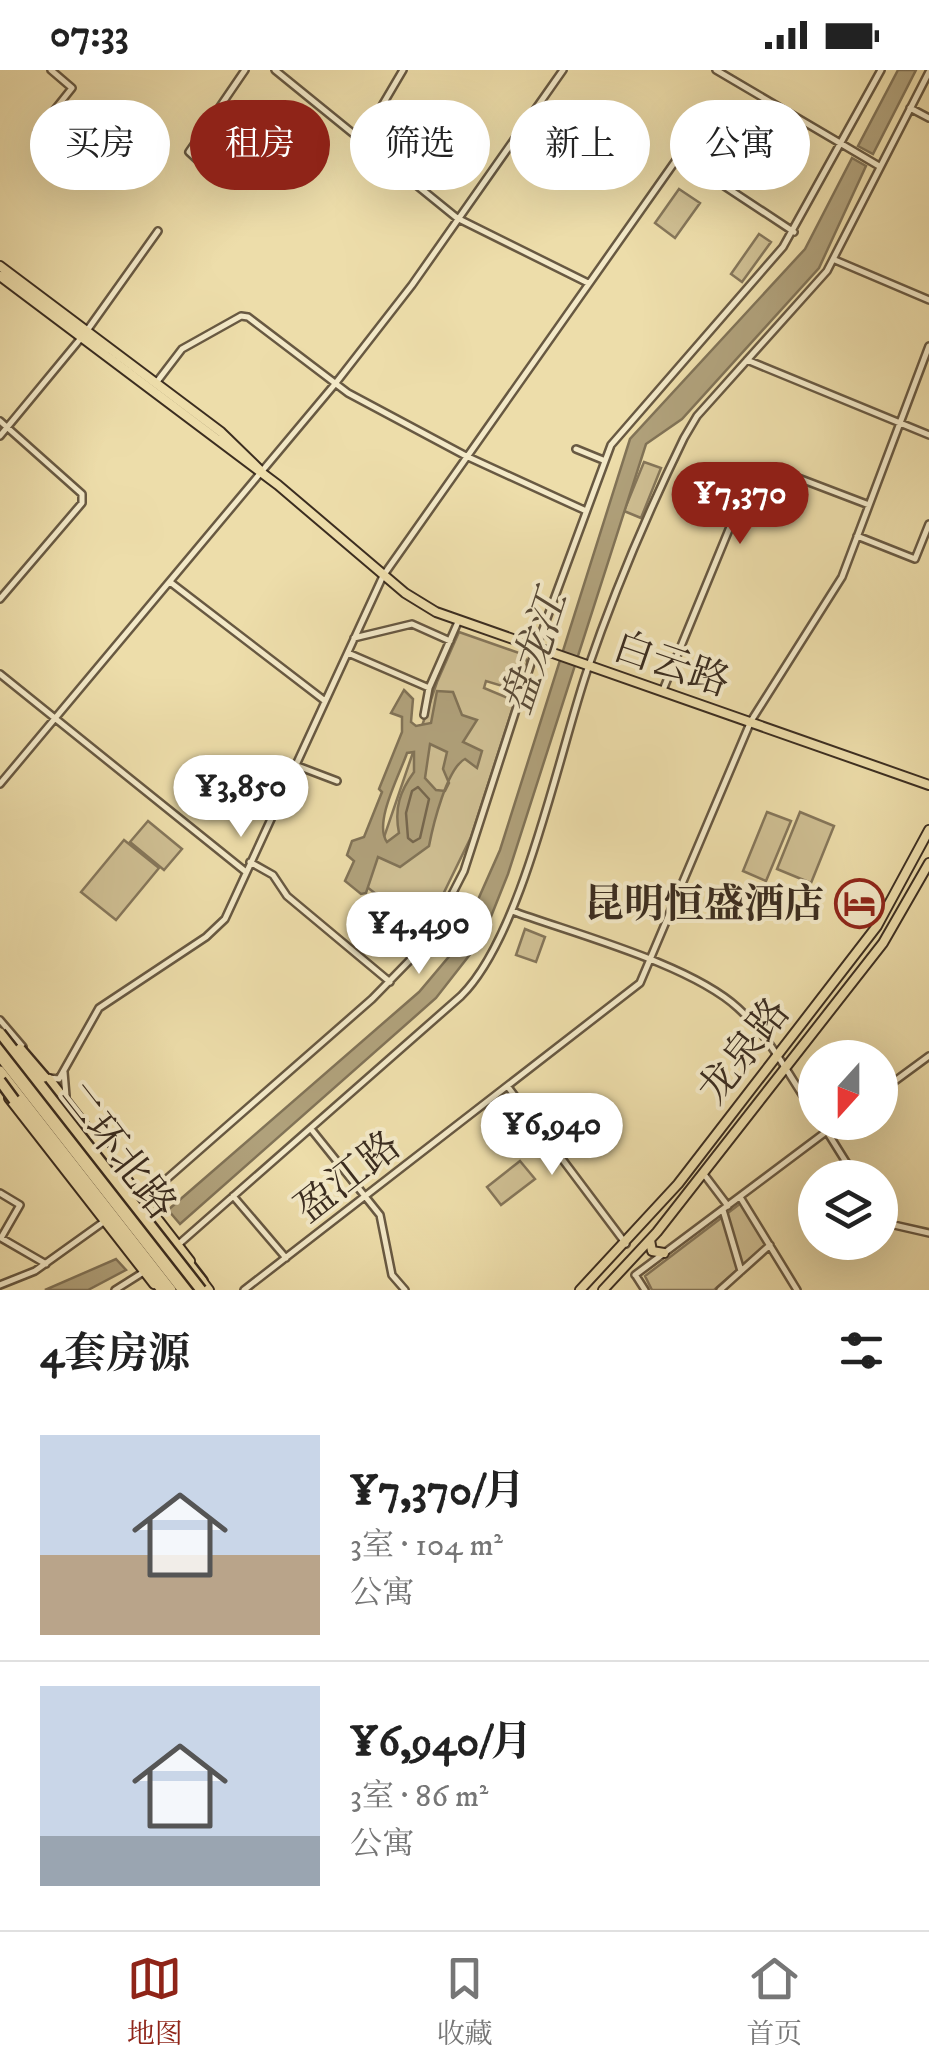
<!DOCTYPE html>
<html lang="zh">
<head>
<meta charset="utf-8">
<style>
	:root { --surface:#fff; --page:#f6f6f6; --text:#222; --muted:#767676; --line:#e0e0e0; --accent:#8f2418 }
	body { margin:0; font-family:"IM FELL DW Pica","Noto Serif SC",serif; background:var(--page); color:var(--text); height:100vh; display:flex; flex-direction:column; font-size:38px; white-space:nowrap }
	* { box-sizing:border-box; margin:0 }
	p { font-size:32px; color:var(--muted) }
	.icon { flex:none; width:55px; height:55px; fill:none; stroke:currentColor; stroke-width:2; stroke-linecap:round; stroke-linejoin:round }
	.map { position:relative; height:1220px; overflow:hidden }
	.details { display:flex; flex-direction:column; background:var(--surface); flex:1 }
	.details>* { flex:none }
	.banner { position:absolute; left:30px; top:30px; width:870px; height:90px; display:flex; gap:20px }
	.needle { width:65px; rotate:201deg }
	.fabs { position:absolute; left:798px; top:970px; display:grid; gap:20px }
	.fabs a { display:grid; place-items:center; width:100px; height:100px; border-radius:50%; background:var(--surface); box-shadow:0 10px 40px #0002; font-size:50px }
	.price { position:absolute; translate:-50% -85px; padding:0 22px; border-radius:35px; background:#fff; color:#222; font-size:32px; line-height:65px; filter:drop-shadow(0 2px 5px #0008) }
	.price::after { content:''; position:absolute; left:50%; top:60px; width:30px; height:22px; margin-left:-15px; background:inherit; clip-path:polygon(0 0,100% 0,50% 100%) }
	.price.current { background:var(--accent); color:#fff }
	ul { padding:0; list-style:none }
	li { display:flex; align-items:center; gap:30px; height:250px; padding:0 40px }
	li+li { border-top:2px solid var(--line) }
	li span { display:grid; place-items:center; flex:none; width:280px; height:200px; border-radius:0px; color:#555 }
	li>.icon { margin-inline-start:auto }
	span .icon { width:120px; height:120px; fill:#fffc; stroke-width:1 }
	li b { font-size:42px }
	h2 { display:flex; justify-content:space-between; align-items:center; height:120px; padding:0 40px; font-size:42px }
	.tag { padding:0 35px; border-radius:45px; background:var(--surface); box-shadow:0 10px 40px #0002; font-size:35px; line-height:90px }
	.tag.current { background:var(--accent); color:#fff }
	.status { display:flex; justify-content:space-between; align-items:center; height:70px; padding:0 50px; background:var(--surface); direction:ltr }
	.status svg { height:28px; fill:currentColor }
	.menu { display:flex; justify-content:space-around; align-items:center; height:140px; border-top:2px solid var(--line); background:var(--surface); font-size:28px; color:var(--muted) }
	.menu a { display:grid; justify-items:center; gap:5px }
	.menu .current { color:var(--accent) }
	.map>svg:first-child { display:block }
</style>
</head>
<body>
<div class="status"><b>07:33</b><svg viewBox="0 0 49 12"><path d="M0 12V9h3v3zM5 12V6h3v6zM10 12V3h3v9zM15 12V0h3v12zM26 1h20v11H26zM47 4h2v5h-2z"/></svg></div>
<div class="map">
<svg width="929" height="1220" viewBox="0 0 929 1220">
	<rect width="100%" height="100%" fill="#edddaa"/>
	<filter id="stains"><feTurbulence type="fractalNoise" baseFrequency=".002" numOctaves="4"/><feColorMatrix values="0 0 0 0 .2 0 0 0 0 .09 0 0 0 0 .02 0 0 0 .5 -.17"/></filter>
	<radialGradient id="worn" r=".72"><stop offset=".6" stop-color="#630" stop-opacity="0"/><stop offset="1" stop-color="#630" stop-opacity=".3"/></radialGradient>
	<!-- green -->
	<path fill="#cfbf93" stroke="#85765a" stroke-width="2.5" d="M679,119l21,14 -25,35 -20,-15z
		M759,164l12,8 -29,40 -11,-8z
		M644,392l17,6 -20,50 -17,-7z
		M459,562l63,22 7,10 -10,27 -33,-10 -2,7 31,13 -44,136 -40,82 -15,-11 -8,11 -41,-32 70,-205z
		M767,742l24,9 -25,60 -23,-10z
		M800,742l34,14 -23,57 -34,-14z
		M148,751l34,28 -18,21 -34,-28z
		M124,770l35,28 -43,52 -35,-28z
		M525,859l20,8 -9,25 -20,-7z
		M520,1091l15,18 -34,26 -14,-18z
		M741,1133l25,42 -52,45h-62l-7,-14z"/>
	<!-- water -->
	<path fill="#b0a17b" stroke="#817357" stroke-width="2.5" fill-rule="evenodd" d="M898,0h18l-43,84 -15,-8z
		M852,88l14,8 -47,102 -137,151 -36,25 -138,430 -26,65 -46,59 -256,226 -12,-14 251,-218 38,-45 43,-97 130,-411 175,-190z
		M404,620l9,9 -2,23 5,4 15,-3 6,-32 16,1 9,23 15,5 -14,22 19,9 -5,17 -12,-9c-18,9 -32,66 -36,87l-29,21 -22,-10 -12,36 -5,1 -16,-13 9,-20 -7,-6 5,-14 12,-4 18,-45 -3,-3 23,-57v-15l-11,-4zM430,674l17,8 -4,17 6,14 -4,8 -9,-1 -11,-12zM414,682v20c-14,19 -20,36 -15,61l-12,9c-14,-19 13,-68 20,-89z
		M116,1189l10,11 -38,20h-43z"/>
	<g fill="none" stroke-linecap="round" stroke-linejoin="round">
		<!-- shore -->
		<path stroke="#76674e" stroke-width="2.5" d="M418,717l11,12 -9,39 -7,4 -5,-4 -2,-25 6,-22z"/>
		<defs>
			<path id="minor" d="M275,0l182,148 131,65
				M716,0l163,96
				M910,38l19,10
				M37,62l35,-44 -21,-18
				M360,73l43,-73
				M202,94l-13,-12 56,-82
				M835,190l94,40
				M747,290l182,75
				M156,313l26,-34 59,-33 7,1 100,76 118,63 118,54
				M0,351l82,73v9l-82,96
				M0,366l86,-104 72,-101
				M576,379l27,11
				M857,466l58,23 14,-35
				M170,512l155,119
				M354,568l58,-14 38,17
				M348,583l81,35 29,-66
				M0,604l246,198
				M663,620l74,-180 35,-42 97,37
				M424,645l5,-27
				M295,695l42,16
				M0,714l335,-400 77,-99 151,-215
				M250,792l23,13 14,21 103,86
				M512,841c63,23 178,53 226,97 33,30 52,70 77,106
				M0,950l23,27
				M64,1002l2,24
				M49,1008l10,1 40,-71 107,-71 19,-18 158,-343 296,-420 115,76
				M508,1017l118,157
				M880,1022l49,-36
				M821,1052l35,56
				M311,1059l69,86 12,60 13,15
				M703,1103l25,33
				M0,1123l20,12 -19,33
				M233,1126l53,62
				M740,1127l57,93
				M145,1128l227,-199 39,-40 31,-45 22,-43 72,-223 75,-203 172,-198 98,-177
				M723,1140l18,61
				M880,1143l14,12 35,8
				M1,1168l45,26
				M180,1173l281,-247c61,-60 97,-239 126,-325 27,-79 61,-159 97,-233l13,-22 130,-145 102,-199
				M635,1205l204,-153
				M636,1206l9,14
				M0,1215l35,-14 67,-48
				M115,1220l27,-17
				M244,1220l396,-307 111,-262 91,-144 87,-231
				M720,1220l50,-45"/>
			<path id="major" d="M0,196l221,166 39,38
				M0,206l278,209 127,108 31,19 493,173
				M0,976l190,244
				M0,987l182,233
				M49,1009l141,182
				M9,1028l145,186
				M650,1170l2,11 12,2
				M200,1208l9,12
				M580,1220l98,-106 199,-258 52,-96
				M603,1220l54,-58 226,-289 46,-80"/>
			<path id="highway" d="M0,1001l171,219
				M44,1007l158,204
				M14,1030l148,190"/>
		</defs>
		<!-- minor casing -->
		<use href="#minor" stroke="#685942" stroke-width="10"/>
		<!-- major casing -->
		<use href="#major" stroke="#3b2d20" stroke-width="12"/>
		<!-- highway casing -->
		<use href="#highway" stroke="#3b2d20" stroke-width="14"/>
		<!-- minor -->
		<use href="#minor" stroke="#f3e9c8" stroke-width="5"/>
		<!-- major -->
		<use href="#major" stroke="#edddaa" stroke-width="8"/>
		<!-- highway -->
		<use href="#highway" stroke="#edddaa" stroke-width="9"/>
		<defs>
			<path id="highway-bridge" d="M0,963l201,257
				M20,979l24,28
				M0,1011l14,19"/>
		</defs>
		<!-- highway-bridge casing -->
		<use href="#highway-bridge" stroke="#3b2d20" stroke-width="14" stroke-linecap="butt"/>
		<!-- highway-bridge -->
		<use href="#highway-bridge" stroke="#edddaa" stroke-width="9"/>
	</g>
	<!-- icons -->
	<defs>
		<symbol id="hotel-ring" viewBox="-11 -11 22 22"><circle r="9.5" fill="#f3e9c8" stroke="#8f2418" stroke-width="1.5"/><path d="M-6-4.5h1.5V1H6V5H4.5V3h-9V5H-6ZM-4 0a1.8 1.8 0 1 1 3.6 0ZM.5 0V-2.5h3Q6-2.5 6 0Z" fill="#8f2418"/></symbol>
	</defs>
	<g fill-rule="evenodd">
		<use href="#hotel-ring" x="832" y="806" width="55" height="55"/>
	</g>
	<g text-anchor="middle" stroke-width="8" stroke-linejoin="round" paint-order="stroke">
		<!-- street labels -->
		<g font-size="40" fill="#3b2d20" stroke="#f3e9c8">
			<text transform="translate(672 593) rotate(19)" y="14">白云路</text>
			<text transform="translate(743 980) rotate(-52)" y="14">龙泉路</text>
			<text transform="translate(119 1080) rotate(52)" y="14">二环北路</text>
			<text transform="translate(347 1106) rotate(-38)" y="14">盈江路</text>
		</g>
		<!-- poi labels -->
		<g font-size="40" font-weight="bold" fill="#3b2d20" stroke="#f3e9c8" text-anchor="end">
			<text x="824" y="847">昆明恒盛酒店</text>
		</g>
		<!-- water labels -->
		<g font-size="42" font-style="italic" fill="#584a37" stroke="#f3e9c8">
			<text transform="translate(533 582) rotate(-72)" y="15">盘龙江</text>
		</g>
	</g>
	<rect width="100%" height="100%" filter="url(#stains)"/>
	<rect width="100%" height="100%" fill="url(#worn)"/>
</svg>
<div class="fabs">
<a><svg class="needle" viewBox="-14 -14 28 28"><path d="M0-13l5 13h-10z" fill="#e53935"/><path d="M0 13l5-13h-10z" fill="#767676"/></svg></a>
<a><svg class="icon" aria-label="layers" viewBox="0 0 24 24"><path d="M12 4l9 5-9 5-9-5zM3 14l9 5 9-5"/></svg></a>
</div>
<b class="price current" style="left:740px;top:477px">¥7,370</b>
<b class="price" style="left:241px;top:770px">¥3,850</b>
<b class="price" style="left:419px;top:907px">¥4,490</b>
<b class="price" style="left:552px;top:1108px">¥6,940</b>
<div class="banner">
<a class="tag">买房</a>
<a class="tag current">租房</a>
<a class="tag">筛选</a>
<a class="tag">新上</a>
<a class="tag">公寓</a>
</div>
</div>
<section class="details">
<h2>4套房源<svg class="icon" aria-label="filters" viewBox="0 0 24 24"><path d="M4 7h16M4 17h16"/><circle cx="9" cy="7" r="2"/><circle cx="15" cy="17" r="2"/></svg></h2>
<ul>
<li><span style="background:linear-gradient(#c9d6e8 60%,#b9a48a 0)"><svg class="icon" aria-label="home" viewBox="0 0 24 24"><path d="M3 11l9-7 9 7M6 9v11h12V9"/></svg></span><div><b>¥7,370/月</b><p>3室 · 104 m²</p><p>公寓</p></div></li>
<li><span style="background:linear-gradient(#c9d6e8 75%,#9aa5b1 0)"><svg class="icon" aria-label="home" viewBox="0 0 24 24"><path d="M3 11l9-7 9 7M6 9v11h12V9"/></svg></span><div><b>¥6,940/月</b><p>3室 · 86 m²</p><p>公寓</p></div></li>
</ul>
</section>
<nav class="menu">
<a class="current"><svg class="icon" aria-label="map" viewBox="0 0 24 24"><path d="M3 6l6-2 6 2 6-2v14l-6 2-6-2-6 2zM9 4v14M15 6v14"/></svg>地图</a>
<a><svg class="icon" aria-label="saved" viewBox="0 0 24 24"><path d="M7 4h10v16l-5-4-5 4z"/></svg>收藏</a>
<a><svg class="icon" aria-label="home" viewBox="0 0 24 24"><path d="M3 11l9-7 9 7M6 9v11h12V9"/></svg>首页</a>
</nav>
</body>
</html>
